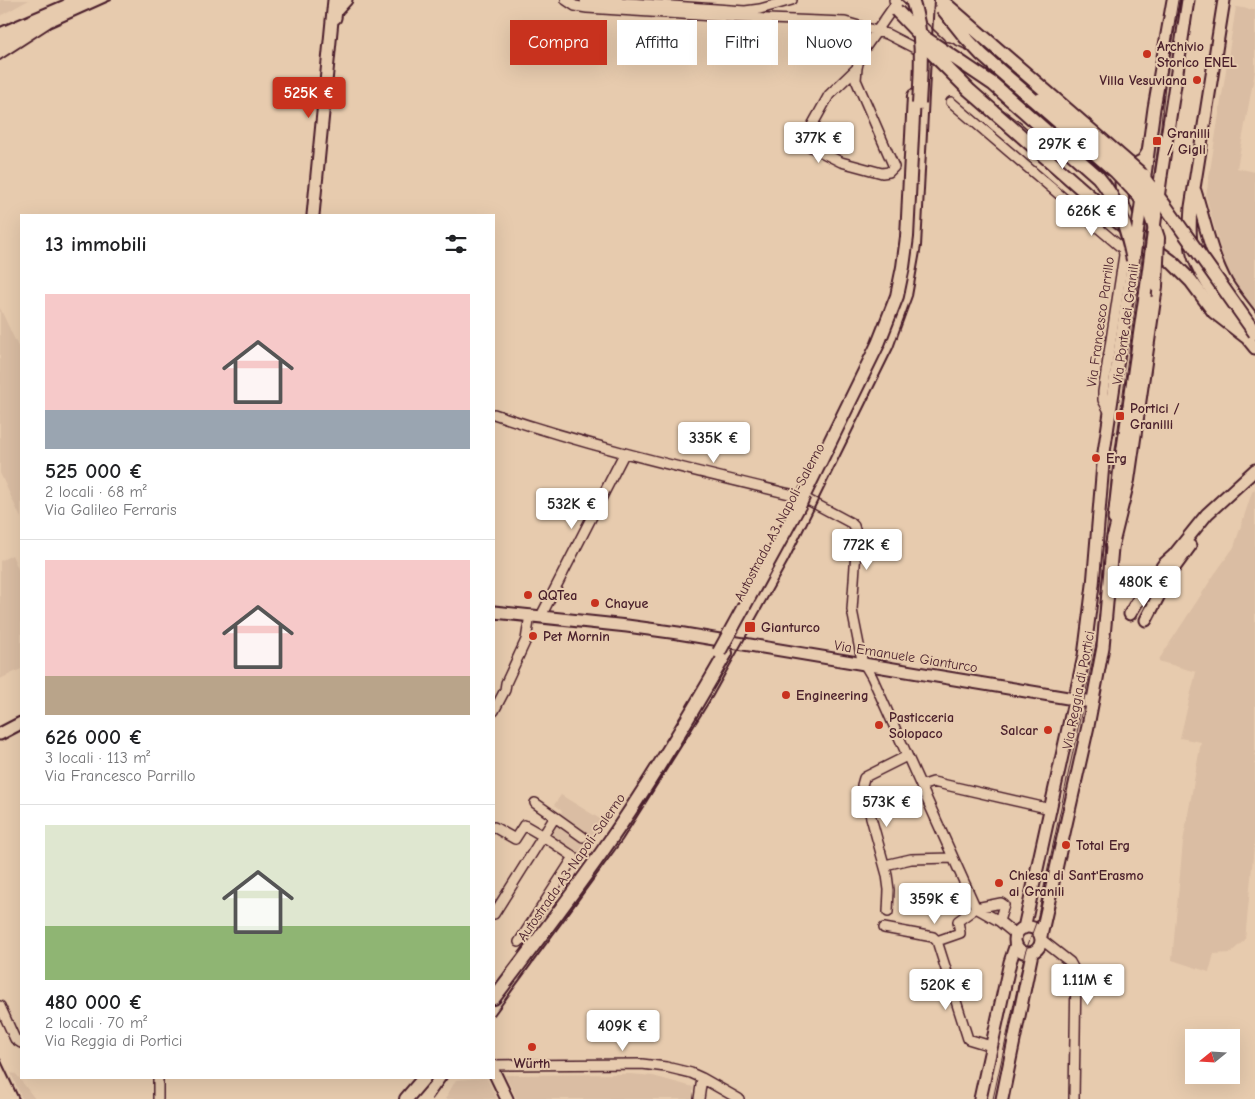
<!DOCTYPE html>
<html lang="it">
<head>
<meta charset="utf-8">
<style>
	:root { --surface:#fff; --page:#f6f6f6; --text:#202124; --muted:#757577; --line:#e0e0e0; --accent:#c8321e }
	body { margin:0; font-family:"Comic Neue",sans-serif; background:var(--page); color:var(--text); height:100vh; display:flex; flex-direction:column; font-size:19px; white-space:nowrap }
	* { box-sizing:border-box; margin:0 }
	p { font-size:16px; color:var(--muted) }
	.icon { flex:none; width:28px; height:28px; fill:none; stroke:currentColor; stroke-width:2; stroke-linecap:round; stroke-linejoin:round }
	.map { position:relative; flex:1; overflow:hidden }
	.details { position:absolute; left:20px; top:214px; width:475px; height:865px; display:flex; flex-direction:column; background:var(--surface); border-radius:0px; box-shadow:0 5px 20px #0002 }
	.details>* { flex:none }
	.top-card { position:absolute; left:510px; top:20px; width:475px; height:45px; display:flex; gap:10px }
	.needle { width:32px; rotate:252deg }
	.controls { position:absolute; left:1185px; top:1029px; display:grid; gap:10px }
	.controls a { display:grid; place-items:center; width:55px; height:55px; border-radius:0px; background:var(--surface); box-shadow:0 5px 20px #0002; font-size:25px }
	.price { position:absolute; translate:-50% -42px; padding:0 11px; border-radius:5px; background:#fff; color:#222; font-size:16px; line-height:32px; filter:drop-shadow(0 1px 2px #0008) }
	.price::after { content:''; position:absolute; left:50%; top:30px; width:15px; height:11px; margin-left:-8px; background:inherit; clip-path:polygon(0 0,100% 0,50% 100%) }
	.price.selected { background:var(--accent); color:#fff }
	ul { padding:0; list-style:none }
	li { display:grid; align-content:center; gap:10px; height:265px; padding:0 25px }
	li+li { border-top:1px solid var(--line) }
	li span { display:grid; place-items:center; height:155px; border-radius:0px; color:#555 }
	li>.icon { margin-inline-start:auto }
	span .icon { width:90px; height:90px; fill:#fffc; stroke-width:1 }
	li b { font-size:21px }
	h2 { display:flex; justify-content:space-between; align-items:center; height:60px; padding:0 25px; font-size:21px }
	.pill { padding:0 18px; border-radius:0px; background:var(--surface); box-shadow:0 5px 20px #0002; font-size:18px; line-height:45px }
	.pill.selected { background:var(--accent); color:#fff }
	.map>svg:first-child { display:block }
</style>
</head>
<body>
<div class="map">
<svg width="1255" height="1099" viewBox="0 0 1255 1099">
	<rect width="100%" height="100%" fill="#e7cbae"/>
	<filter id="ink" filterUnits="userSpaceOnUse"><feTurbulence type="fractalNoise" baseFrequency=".02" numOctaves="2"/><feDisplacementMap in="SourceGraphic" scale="10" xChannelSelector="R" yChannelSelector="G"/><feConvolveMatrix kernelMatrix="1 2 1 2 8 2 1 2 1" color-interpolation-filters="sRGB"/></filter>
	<g filter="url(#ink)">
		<!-- built -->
		<path fill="#dabda3" d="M0,0h29l-29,16z
			M1236,7l19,3v61l-18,97 18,4v141l-27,-37 -22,-80z
			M0,308l21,45v165l-21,-45z
			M1255,489v347l-10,104 -15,13 -16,1 -5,18 -37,-12 11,-118 18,-100 -21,-4 16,-66 -38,-11 56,-86 20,-28 18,-55z
			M12,555l9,21v93l-21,10v-118z
			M561,795l44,27 -27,40 -33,-21 17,-30 -8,-6z
			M11,1073l5,1 19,25h-13z
			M631,1074l22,2 40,11v12h-176l-12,-24z
			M482,1078h5l10,21h-52l11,-19z"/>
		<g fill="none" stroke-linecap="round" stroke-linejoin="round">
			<defs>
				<path id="minor" d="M566,0l9,6 12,2 158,10 100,4 42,12 37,19
					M585,0l160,11 15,-2 32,-9
					M894,0l46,43
					M948,47l43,20
					M857,68l-28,27 -25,45 3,5 34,17 41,11 7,-1 5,-5 -38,-87 1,-12 3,-13 37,-53
					M953,69l20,12 51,38 78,71
					M951,102l172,147 1,6 -21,137v8l7,13
					M1020,103l28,15
					M1052,155l38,32 14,14
					M494,414c100,34 202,57 304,82l10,4 43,23 3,3 3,10 -5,74 10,50 10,17 102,227 2,4 23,13 17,14
					M541,616l83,-162
					M494,711l11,-21 1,-7 20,-43 4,-25
					M921,786l12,-4 118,27
					M535,803l20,14
					M494,827l21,12 9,-14 19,11 31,21 -55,85
					M885,865l26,-6 42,-1
					M888,912l1,-22 -2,-15 -25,-90 2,-7 3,-2 40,-20
					M494,914l61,-97 28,20
					M884,928l49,9 4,4 23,-8 -2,-12 18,-13 25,-5 3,2 -5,16
					M1042,940l28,22 6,11 -2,126
					M937,941l31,98 23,7
					M0,1006l15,33 6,4
					M494,1065l148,-1 24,3 25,6 11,5 37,21
					M158,1078v21
					M699,1099l3,-21"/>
				<path id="major" d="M1224,0l-33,207c-1,15 -2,29 1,43 5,27 45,76 63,98
					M335,18l1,-7 10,-11
					M1145,175l9,-67 19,-108
					M1161,176l27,-176
					M1195,191c10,31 16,65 32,93 8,13 19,25 28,38
					M313,215l21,-215
					M1129,222l-6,-18 -2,-21 9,-16 13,-7 5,-8
					M1114,519l5,-44 26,-179
					M494,612l133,14 51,7 414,69
					M1130,614l7,-12 27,-38 10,-9 33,-41 48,-44
					M1146,620l25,-48 19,-26
					M0,734l21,-11
					M1015 940a13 13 0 1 1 26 0a13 13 0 1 1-26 0Z
					M1024,928l60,-272 9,-71 11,-133 29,-192
					M1041,936l47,-210 15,-79 10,-110
					M494,1072l13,27
					M980,1099l30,-137 6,-18
					M1002,1099l30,-146"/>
				<path id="highway" d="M1101,206l17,16 53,39 20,20 23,31 31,24
					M1214,312h8l1,-8
					M804,495l74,-151 19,-48 6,-29 4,-30 7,-141
					M1112,545l16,-65 28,-194
					M730,632l70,-128
					M494,998c36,-48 73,-96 108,-146 45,-64 85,-131 124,-199
					M406,1099l18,-21"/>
			</defs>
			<!-- minor casing -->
			<use href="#minor" stroke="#4a1f2b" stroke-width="12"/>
			<!-- major casing -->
			<use href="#major" stroke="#4a1f2b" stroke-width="15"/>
			<!-- highway casing -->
			<use href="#highway" stroke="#4a1f2b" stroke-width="16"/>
			<!-- minor -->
			<use href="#minor" stroke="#e7cbae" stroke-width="9"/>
			<!-- major -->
			<use href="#major" stroke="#e7cbae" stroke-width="11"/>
			<!-- highway -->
			<use href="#highway" stroke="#e7cbae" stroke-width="12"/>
			<!-- tram -->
			<path stroke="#4a1f2b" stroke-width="1" d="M993,1099l32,-146 12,-33 60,-281 15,-168 49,-346 5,-51 12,-74"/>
			<!-- rail -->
			<path stroke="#4a1f2b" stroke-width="2" d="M0,27l63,-27
				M0,60l51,-33 60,-27
				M494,1015l128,-175 90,-143 76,-136 105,-213 19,-52 9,-50 13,-246
				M0,1059l19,40
				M432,1099l15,-21"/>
			<defs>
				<path id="minor-bridge" d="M1040,98l95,80 15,22 6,15"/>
				<path id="major-bridge" d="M1134,257l11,-82
					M1145,296l16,-120"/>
				<path id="highway-bridge" d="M912,0c12,34 9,69 7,104
					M941,0l198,172 27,35 89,126
					M942,8l24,30 16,17 134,117 23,24 11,18 8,24 -2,48
					M896,10l23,24 74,50 105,93c21,24 29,53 35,83
					M922,43l47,47 132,116
					M800,504l4,-9
					M719,652l11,-20"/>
			</defs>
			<!-- minor-bridge casing -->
			<use href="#minor-bridge" stroke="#4a1f2b" stroke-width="12" stroke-linecap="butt"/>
			<!-- major-bridge casing -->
			<use href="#major-bridge" stroke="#4a1f2b" stroke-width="15" stroke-linecap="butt"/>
			<!-- highway-bridge casing -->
			<use href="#highway-bridge" stroke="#4a1f2b" stroke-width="16" stroke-linecap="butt"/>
			<!-- minor-bridge -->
			<use href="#minor-bridge" stroke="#e7cbae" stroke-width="9"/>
			<!-- major-bridge -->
			<use href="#major-bridge" stroke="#e7cbae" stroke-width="11"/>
			<!-- highway-bridge -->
			<use href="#highway-bridge" stroke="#e7cbae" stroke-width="12"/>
		</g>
	</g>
	<!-- markers -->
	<g fill="#c8321e" stroke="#e7cbae" stroke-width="2">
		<circle cx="1147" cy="54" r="5"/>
		<circle cx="1197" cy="80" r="5"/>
		<rect x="1152" y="136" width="10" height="10" rx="2.5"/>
		<rect x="1115" y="411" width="10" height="10" rx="2.5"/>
		<circle cx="1096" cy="458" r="5"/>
		<circle cx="528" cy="595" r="5"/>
		<circle cx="595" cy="603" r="5"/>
		<rect x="744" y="621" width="12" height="12" rx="2.5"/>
		<circle cx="533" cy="636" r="5"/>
		<circle cx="786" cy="695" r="5"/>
		<circle cx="879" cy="725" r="5"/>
		<circle cx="1048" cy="730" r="5"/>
		<circle cx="1066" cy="845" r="5"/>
		<circle cx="999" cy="883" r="5"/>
		<circle cx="532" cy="1047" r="5"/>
	</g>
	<g text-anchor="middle" stroke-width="4" stroke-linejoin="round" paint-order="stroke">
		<!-- poi labels -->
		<g font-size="14" font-weight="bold" fill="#4a1f2b" stroke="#e7cbae" text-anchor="start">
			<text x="1157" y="51">Archivio<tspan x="1157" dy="16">Storico ENEL</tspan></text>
			<text x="1187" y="85" text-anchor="end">Villa Vesuviana</text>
			<text x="1167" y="138">Granilli<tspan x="1167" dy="16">/ Gigli</tspan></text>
			<text x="1130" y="413">Portici /<tspan x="1130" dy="16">Granilli</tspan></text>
			<text x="1106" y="463">Erg</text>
			<text x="538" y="600">QQTea</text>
			<text x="605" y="608">Chayue</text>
			<text x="761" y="632">Gianturco</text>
			<text x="543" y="641">Pet Mornin</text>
			<text x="796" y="700">Engineering</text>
			<text x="889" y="722">Pasticceria<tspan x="889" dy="16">Solopaco</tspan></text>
			<text x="1038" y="735" text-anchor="end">Salcar</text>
			<text x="1076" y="850">Total Erg</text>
			<text x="1009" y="880">Chiesa di Sant'Erasmo<tspan x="1009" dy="16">ai Granili</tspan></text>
			<text x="532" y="1068" text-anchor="middle">Würth</text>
		</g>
		<!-- street labels -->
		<g font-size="14" fill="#4a1f2b" stroke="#e7cbae">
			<text transform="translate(1100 322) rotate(-82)" y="5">Via Francesco Parrillo</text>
			<text transform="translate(1125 324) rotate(-82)" y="5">Via Ponte dei Granili</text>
			<text transform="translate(779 522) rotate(-62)" y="5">Autostrada A3 Napoli-Salerno</text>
			<text transform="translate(906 656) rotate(9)" y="5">Via Emanuele Gianturco</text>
			<text transform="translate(1078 690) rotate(-79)" y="5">Via Reggia di Portici</text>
			<text transform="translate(571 867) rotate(-55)" y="5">Autostrada A3 Napoli-Salerno</text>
		</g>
	</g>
</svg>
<div class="controls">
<a><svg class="needle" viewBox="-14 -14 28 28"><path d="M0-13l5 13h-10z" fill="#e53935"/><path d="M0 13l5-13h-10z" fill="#757577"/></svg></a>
</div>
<b class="price selected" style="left:309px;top:119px">525K €</b>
<b class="price" style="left:819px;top:164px">377K €</b>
<b class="price" style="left:1063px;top:170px">297K €</b>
<b class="price" style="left:1092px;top:237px">626K €</b>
<b class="price" style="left:714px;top:464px">335K €</b>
<b class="price" style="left:572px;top:530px">532K €</b>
<b class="price" style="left:867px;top:571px">772K €</b>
<b class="price" style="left:1144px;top:608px">480K €</b>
<b class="price" style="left:887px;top:828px">573K €</b>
<b class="price" style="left:935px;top:925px">359K €</b>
<b class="price" style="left:1088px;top:1006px">1.11M €</b>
<b class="price" style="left:946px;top:1011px">520K €</b>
<b class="price" style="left:623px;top:1052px">409K €</b>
<div class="top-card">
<a class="pill selected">Compra</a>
<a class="pill">Affitta</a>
<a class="pill">Filtri</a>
<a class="pill">Nuovo</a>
</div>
<section class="details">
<h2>13 immobili<svg class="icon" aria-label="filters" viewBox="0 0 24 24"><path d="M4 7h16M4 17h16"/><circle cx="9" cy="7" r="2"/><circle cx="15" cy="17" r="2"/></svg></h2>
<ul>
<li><span style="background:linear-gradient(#f6c9c9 75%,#9aa5b1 0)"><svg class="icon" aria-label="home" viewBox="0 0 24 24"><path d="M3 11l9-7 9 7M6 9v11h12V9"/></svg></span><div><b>525 000 €</b><p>2 locali · 68 m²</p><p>Via Galileo Ferraris</p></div></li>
<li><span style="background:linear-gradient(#f6c9c9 75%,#b9a48a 0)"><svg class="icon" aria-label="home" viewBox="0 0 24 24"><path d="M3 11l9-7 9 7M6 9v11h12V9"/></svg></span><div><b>626 000 €</b><p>3 locali · 113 m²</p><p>Via Francesco Parrillo</p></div></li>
<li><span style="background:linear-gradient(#dfe7d0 65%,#8fb573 0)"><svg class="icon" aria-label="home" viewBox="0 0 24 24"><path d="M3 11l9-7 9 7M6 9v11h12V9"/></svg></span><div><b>480 000 €</b><p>2 locali · 70 m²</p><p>Via Reggia di Portici</p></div></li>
</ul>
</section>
</div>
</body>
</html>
